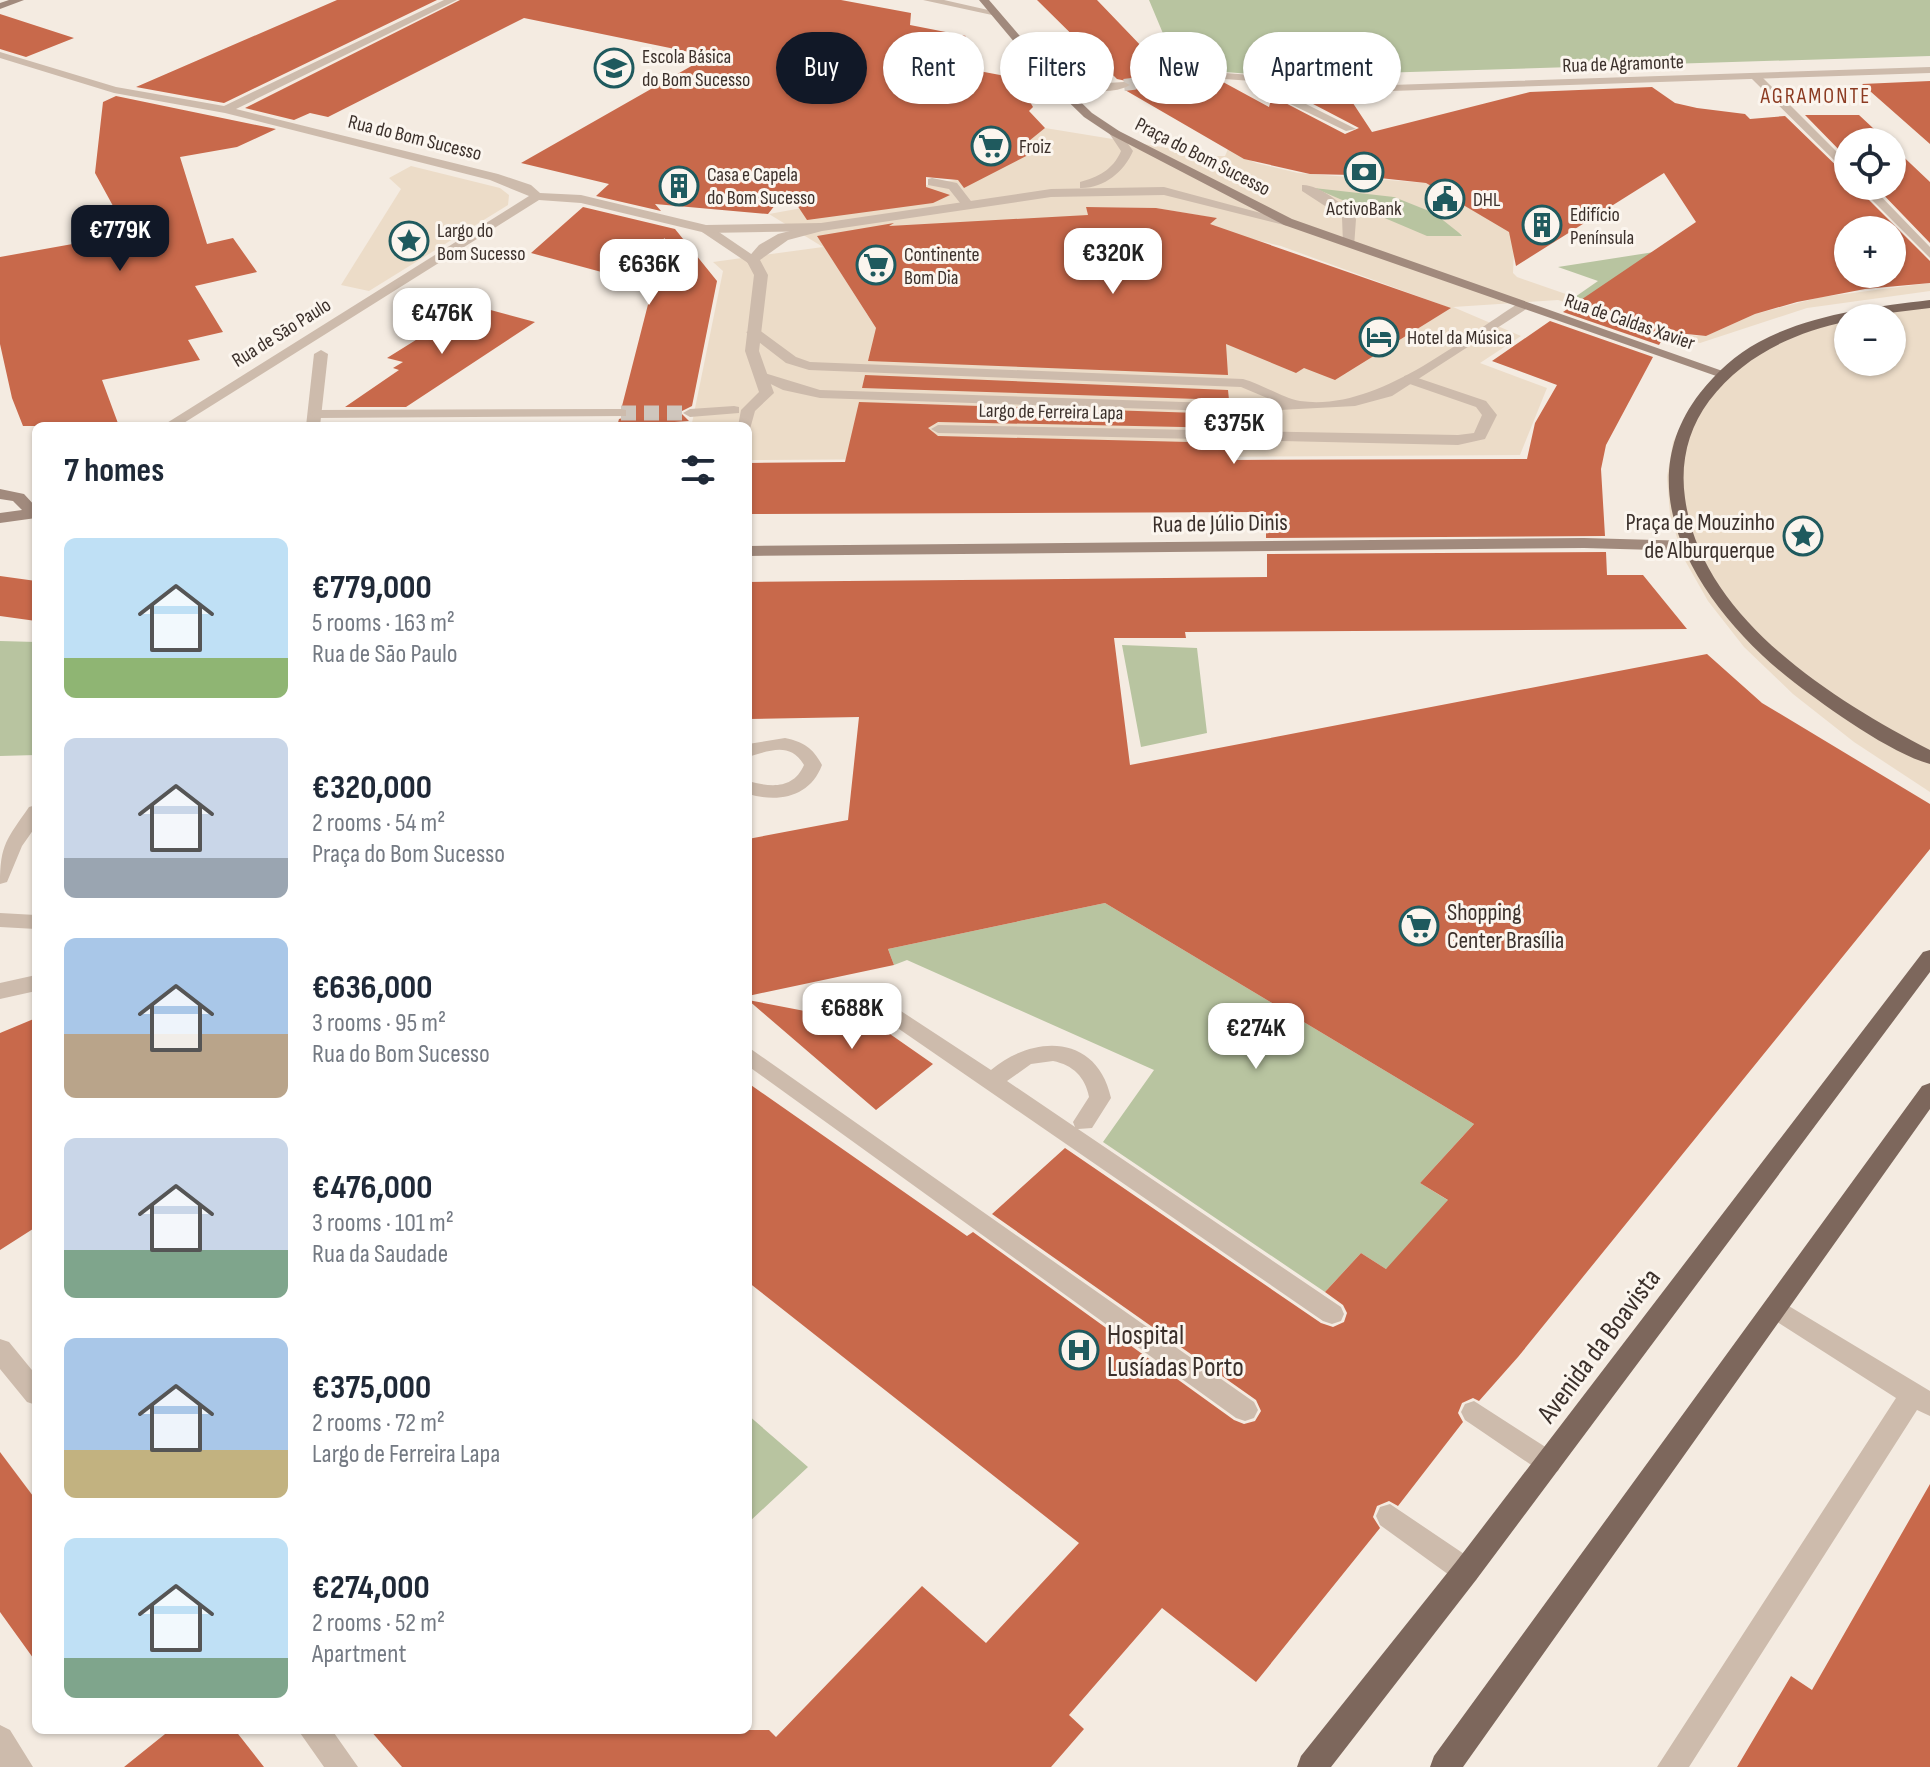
<!DOCTYPE html>
<html lang="en">
<head>
<meta charset="utf-8">
<style>
	:root { --surface:#fff; --page:#f2f2f3; --text:#1f2937; --muted:#747a83; --accent:#111827 }
	body { margin:0; font-family:"Sofia Sans Condensed",sans-serif; background:var(--page); color:var(--text); height:100vh; display:flex; flex-direction:column; font-size:30px; white-space:nowrap }
	* { box-sizing:border-box; margin:0 }
	p { font-size:26px; color:var(--muted) }
	.icon { flex:none; width:44px; height:44px; fill:none; stroke:currentColor; stroke-width:2; stroke-linecap:round; stroke-linejoin:round }
	.map { position:relative; flex:1; overflow:hidden }
	.side { position:absolute; left:32px; top:422px; width:720px; height:1312px; display:flex; flex-direction:column; background:var(--surface); border-radius:12px; box-shadow:0 2px 6px #0004 }
	.side>* { flex:none }
	.top-card { position:absolute; left:776px; top:32px; width:760px; height:72px; display:flex; gap:16px }
	.fabs { position:absolute; left:1834px; top:128px; display:grid; gap:16px }
	.fabs a { display:grid; place-items:center; width:72px; height:72px; border-radius:50%; background:var(--surface); box-shadow:0 2px 6px #0004; font-size:40px }
	.price { position:absolute; translate:-50% -68px; padding:0 18px; border-radius:16px; background:#fff; color:#222; font-size:26px; line-height:52px; filter:drop-shadow(0 2px 4px #0008) }
	.price::after { content:''; position:absolute; left:50%; top:48px; width:24px; height:18px; margin-left:-12px; background:inherit; clip-path:polygon(0 0,100% 0,50% 100%) }
	.price.active { background:var(--accent); color:#fff }
	ul { padding:0; list-style:none }
	li { display:flex; align-items:center; gap:24px; height:200px; padding:0 32px }
	li span { display:grid; place-items:center; flex:none; width:224px; height:160px; border-radius:12px; color:#555 }
	li>.icon { margin-inline-start:auto }
	span .icon { width:96px; height:96px; fill:#fffc; stroke-width:1 }
	li b { font-size:34px }
	h2 { display:flex; justify-content:space-between; align-items:center; height:96px; padding:0 32px; font-size:34px }
	.chip { padding:0 28px; border-radius:36px; background:var(--surface); box-shadow:0 2px 6px #0004; font-size:28px; line-height:72px }
	.chip.active { background:var(--accent); color:#fff }
	.map>svg:first-child { display:block }
</style>
</head>
<body>
<div class="map">
<svg width="1930" height="1767" viewBox="0 0 1930 1767">
	<rect width="100%" height="100%" fill="#f4ebe1"/>
	<!-- green -->
	<path fill="#b8c4a0" d="M1149,0h781v56l-652,20 -81,-6 -25,-15z
		M1315,188c49,1 115,6 148,49l-66,-1z
		M1667,250l-81,51 -11,-4 23,-16 -40,-14z
		M0,641l36,1v113l-36,1z
		M1122,645l75,3 10,85 -66,14z
		M1105,903l369,221 -54,59 52,32 -86,54 -25,-16 -36,39 -222,-150 51,-72 -247,-110 -13,5 -6,-16z
		M748,1415l60,52 -60,56z"/>
	<!-- plaza -->
	<path fill="#ecdcc8" fill-rule="evenodd" d="M1045,128l172,28h8l3,-7 28,14 42,10 128,10 102,59 -14,8 -1,23 4,4 167,58 22,1 49,-22 66,-17 109,-14v8l-123,17 -107,35 -34,-6 -108,-37 -105,7 68,29 -41,27 67,25 -27,67 -772,5v-34l-56,-3 31,-152 -10,-9 110,-15 -54,-33 219,-40zM1314,188l80,9 40,16 29,23h-36zM1086,207l70,1 59,10 -10,10 76,18 169,62 -55,35 -91,25 -77,-31 -348,-4 -54,-85 264,-30z
		M411,166l89,22 9,7 -1,10 -139,86 -28,-6 60,-96 -12,-11z
		M1930,300v492l-76,-50 -61,-48 -49,-47 -36,-46 -25,-44 -13,-42 -3,-38 6,-35 16,-32 24,-28 68,-44 93,-29zM1848,318h44v44h-44z"/>
	<!-- building -->
	<path fill="#c8694b" fill-rule="evenodd" d="M337,0h100l-213,103 -88,-16z
		M460,0h381l70,13 -1,12 56,11 -40,25 90,17 17,29 -4,4 16,17 -16,13 3,12 -68,35 -6,-8 -32,-3v10l24,8 -17,8 -126,17 -20,-30 -19,24 -113,-10 6,7 -65,-15 13,-12 -88,-21 188,-107 -185,-38 -196,99 -18,-4 -16,7 -49,-12z
		M1037,0h60l73,76 -6,4 8,5 51,-3 46,25 3,-11 73,38 14,-6 -67,-35 -7,-7 60,5 27,41 158,-40 122,-5 23,16 22,5 48,6 5,5 35,-3 63,61v9h7l75,75v22l-65,6 -68,13 -42,12 -49,22 -39,-4 -8,13 -96,-33 133,-90 -32,-49 -148,93 -7,-34 -83,-49 -74,-8 -42,-1 -66,-15 -119,-69 8,-4 -2,-4 -14,-3zM1848,230h44v44h-44z
		M0,14l74,24 -48,19 -26,-8z
		M1282,60l45,2 10,16 -59,-4z
		M1930,81v63l-68,-60z
		M116,96l160,33 -39,18 -57,10 27,87 26,-6 24,34 -62,14 28,46 -35,8 12,20 -98,20 17,46h-96l-11,-28 -12,-54v-87l106,-19 -4,-8 22,-4 -29,-53 8,-71z
		M1805,115h54l29,27h-40v17z
		M1892,146l38,36v61l-55,-57h17z
		M583,207l92,22 42,52 -25,125 -12,6 9,9 -72,5 2,-7 10,-3 -1,-8 -6,-2 43,-168 -56,36 -78,-21z
		M1086,207l70,1 61,10 -7,6 241,84 -116,72 -31,-12 -8,5 -70,-29 2,31 -360,-14 8,-33 -59,-92 77,-13 -5,3 199,-11z
		M472,305l63,17 -129,85h-61l54,-37 -6,-2 10,-6 -16,-4z
		M1550,321l103,36 -47,88 -5,24 4,67 -339,2v-26l-518,2v-51l97,-1 14,-60 370,12 1,14 -292,-6 -10,6 10,8 292,7 1,17 296,-1 8,-36 22,-38 -65,-24z
		M865,375l363,15 1,10 -367,-12z
		M1606,552l1,23h36l44,54 -502,3 1,6h-72l16,127 577,-111 55,49 168,101v45l-412,508 -39,44 -6,-3 -11,5 -4,10 5,9 -65,84 -9,-5 -12,5 -4,11 7,11 -124,154 -94,-74 -93,107 15,14 -33,38h-649l-32,-37h399l7,7 146,-151 64,57 93,-100 -331,-261v-199l219,153 6,-4 261,188 10,4 11,-3 6,-10 -5,-11 -264,-186 73,-66 256,175 12,4 11,-5 3,-9 -4,-8 -18,-13 36,-39 25,16 62,-69 -28,-17 54,-59 -369,-221 -217,46 6,16 -146,31v-157l100,-19 11,-103 -111,2v-137l519,-5v-23z
		M0,576l36,5v40l-36,-5z
		M748,1000l129,25 56,39 -57,46z
		M36,1018v209l-36,23v-217z
		M0,1452l36,48v162l-36,-50z
		M1930,1484v283h-193l54,-91 21,14z
		M170,1730h65l29,37h-140z"/>
	<g fill="none" stroke-linecap="round" stroke-linejoin="round">
		<!-- pedestrian-tunnel -->
		<path stroke="#cfc6bd" stroke-width="15" stroke-dasharray="15 8" stroke-linecap="butt" d="M621,413h69"/>
		<!-- tertiary-tunnel -->
		<path stroke="#cfc6bd" stroke-width="12" stroke-dasharray="12 6" stroke-linecap="butt" d="M1124,85l49,-6"/>
		<!-- service -->
		<path fill="#cdbbac" fill-rule="evenodd" d="M1272,80h8l3,11 7,5 66,33 -10,2 -64,-31 -10,-8z
			M932,178l25,5 17,22 -10,3 -15,-19 -21,-4v-6z
			M1302,185c16,-1 45,21 54,34l-2,28 -11,-3 -1,-27 -40,-26z
			M702,226h8l50,34 -12,3 -46,-31z
			M1519,303l12,3 -139,90 -37,10 -111,6 -424,-14 -37,-8 -29,-14 7,-4 59,18 424,14 33,-2 -36,-15 -432,-17 -23,-7 -40,-31 12,-3 38,28 14,5 433,17c19,5 39,19 57,22 76,11 157,-59 219,-98z
			M321,350l7,4 -8,72h-14l8,-72z
			M785,738c19,4 28,10 37,27 -12,32 -43,38 -74,29v-13c22,6 45,9 56,-16 -14,-24 -35,-14 -56,-8v-13z
			M0,913l36,2v14l-36,-2z
			M36,975v16l-36,8v-16z
			M878,996l113,74c43,-36 106,-36 120,28l-19,30 -14,1 263,178 3,7 -3,7 -9,3 -9,-3 -453,-312 -3,-5 3,-5zM1053,1061c20,4 32,16 36,36l-16,25 2,5 -68,-46 24,-17z
			M748,1047l506,355 4,8 -4,8 -9,3 -9,-3 -488,-352z
			M1777,1299l153,92v25l-13,-6 -228,357h-32l239,-369 -128,-82 -3,-7 3,-7z
			M1474,1401l84,54 4,8 -4,8 -9,4 -9,-4 -75,-51 -4,-8 4,-8z
			M1390,1504l86,58 4,9 -4,9 -10,4 -10,-4 -76,-55 -4,-9 4,-9z
			M0,1725l10,5 23,37h-33z"/>
		<!-- pedestrian -->
		<path fill="#cdbbac" fill-rule="evenodd" d="M734,406l5,1v6l-49,4 -7,-4 7,-4z
			M621,409l5,1v6l-310,2 -7,-4 7,-4z"/>
		<!-- minor -->
		<path fill="#cdbbac" fill-rule="evenodd" d="M444,0h13l-221,109 262,65 33,11 9,8 41,2 125,30 115,-2 6,4 -6,4 -115,2 -125,-30 -42,-3 -360,226h-17l367,-230 -39,-16 -265,-67 -111,-20 -114,-35v-6l116,35 108,19z
			M923,0h21l53,12 -5,3z
			M1752,75h8l88,88v11l-96,-95z
			M1858,186h13l59,61v11z
			M1409,375l77,26 11,14 -12,24 -27,6 -520,-12 -7,-4 7,-4 520,10 16,-2 8,-18 -6,-8 -72,-25v-6z
			M36,805v21l-14,20 -15,36 -7,2c0,-40 7,-45 29,-77z
			M0,1339l9,3 27,33v30l-9,-3 -27,-33z
			M298,1730h34l26,37h-34z"/>
		<!-- tertiary -->
		<path fill="#cdbbac" fill-rule="evenodd" d="M1930,67v6l-539,18 -180,-13 -38,4 -6,-3 44,-7 180,13z
			M1051,76l39,8 34,-2 6,3c-22,13 -60,2 -83,-4l-2,-2z
			M1115,130l4,1 14,20c-9,21 -30,38 -53,37v-6c18,-5 33,-12 41,-31l-12,-18z
			M1164,187l130,35 -6,4 -124,-31 -113,2 -229,34 -34,9 -28,20 8,15 -9,76 15,42 -19,18 -5,18 -2,-3h-10l3,-16 18,-18 -14,-41 9,-76 -8,-15 13,-15 19,-11 43,-11 230,-34z"/>
		<!-- secondary -->
		<path fill="#a18a7d" fill-rule="evenodd" d="M9,0h15l-24,9v-6z
			M979,0h10l66,77 37,36 27,18 173,88 439,155 -12,3 -435,-152 -173,-90 -27,-18 -37,-36z
			M0,489l24,5 12,13v11l-36,5v-10l22,-3 -9,-9 -13,-2z
			M1584,538l108,3 8,5 -8,5 -108,-3 -836,8v-10z"/>
		<!-- primary -->
		<path fill="#7d675c" fill-rule="evenodd" d="M1930,300v8l-82,10v3c-55,12 -104,34 -139,80 -21,28 -29,62 -24,97 16,120 147,201 245,252v14c-40,-11 -102,-56 -135,-81 -86,-66 -175,-187 -95,-290 17,-21 35,-38 59,-51 52,-28 114,-35 171,-42z
			M1930,950v22l-454,608 -145,187h-34l4,-11 155,-194 467,-610z
			M1930,1083v26l-467,658h-33l4,-11 488,-670z"/>
	</g>
	<!-- icons -->
	<defs>
		<symbol id="school-ring" viewBox="-11 -11 22 22"><circle r="9.5" fill="#fbf5ee" stroke="#1f5a5e" stroke-width="1.5"/><path d="M0-5L7-2L0 1L-7-2ZM-4 1L0 2.5L4 1V4Q0 6-4 4Z" fill="#1f5a5e"/></symbol>
		<symbol id="supermarket-ring" viewBox="-11 -11 22 22"><circle r="9.5" fill="#fbf5ee" stroke="#1f5a5e" stroke-width="1.5"/><path d="M-6-5.5h2.5l.6 2H6L4.5 2H-2.5L-4.4-4H-6ZM-1.5 3.2a1.3 1.3 0 1 0 .1 0ZM3 3.2a1.3 1.3 0 1 0 .1 0Z" fill="#1f5a5e"/></symbol>
		<symbol id="bank-ring" viewBox="-11 -11 22 22"><circle r="9.5" fill="#fbf5ee" stroke="#1f5a5e" stroke-width="1.5"/><path d="M-6-4H6V4H-6ZM0-2.3a2.3 2.3 0 1 0 0 4.6a2.3 2.3 0 1 0 0-4.6Z" fill="#1f5a5e"/></symbol>
		<symbol id="building-ring" viewBox="-11 -11 22 22"><circle r="9.5" fill="#fbf5ee" stroke="#1f5a5e" stroke-width="1.5"/><path d="M-4-6H4V6H1V3H-1V6H-4ZM-2.5-4.3h1.7v1.8h-1.7ZM.8-4.3h1.7v1.8H.8ZM-2.5-1h1.7V.8h-1.7ZM.8-1h1.7V.8H.8Z" fill="#1f5a5e"/></symbol>
		<symbol id="civic-ring" viewBox="-11 -11 22 22"><circle r="9.5" fill="#fbf5ee" stroke="#1f5a5e" stroke-width="1.5"/><path d="M-.6-6.5H3V-4.5H.6V-3L4-1V1h2V6H-6V1h2V-1L-.6-3ZM-1.2 2.5V6h2.4V2.5Z" fill="#1f5a5e"/></symbol>
		<symbol id="sight-ring" viewBox="-11 -11 22 22"><circle r="9.5" fill="#fbf5ee" stroke="#1f5a5e" stroke-width="1.5"/><path d="M0-6L1.8-2.2L6-1.7L2.9 1.2L3.7 5.4L0 3.3L-3.7 5.4L-2.9 1.2L-6-1.7L-1.8-2.2Z" fill="#1f5a5e"/></symbol>
		<symbol id="hotel-ring" viewBox="-11 -11 22 22"><circle r="9.5" fill="#fbf5ee" stroke="#1f5a5e" stroke-width="1.5"/><path d="M-6-4.5h1.5V1H6V5H4.5V3h-9V5H-6ZM-4 0a1.8 1.8 0 1 1 3.6 0ZM.5 0V-2.5h3Q6-2.5 6 0Z" fill="#1f5a5e"/></symbol>
		<symbol id="hospital-ring" viewBox="-11 -11 22 22"><circle r="9.5" fill="#fbf5ee" stroke="#1f5a5e" stroke-width="1.5"/><path d="M-5-5h3v3.5h4V-5h3V5h-3V1.5h-4V5h-3Z" fill="#1f5a5e"/></symbol>
	</defs>
	<g fill-rule="evenodd">
		<use href="#school-ring" x="592" y="46" width="44" height="44"/>
		<use href="#supermarket-ring" x="969" y="124" width="44" height="44"/>
		<use href="#bank-ring" x="1342" y="150" width="44" height="44"/>
		<use href="#building-ring" x="657" y="164" width="44" height="44"/>
		<use href="#civic-ring" x="1423" y="177" width="44" height="44"/>
		<use href="#building-ring" x="1520" y="203" width="44" height="44"/>
		<use href="#sight-ring" x="387" y="219" width="44" height="44"/>
		<use href="#supermarket-ring" x="854" y="243" width="44" height="44"/>
		<use href="#hotel-ring" x="1357" y="315" width="44" height="44"/>
		<use href="#sight-ring" x="1781" y="514" width="44" height="44"/>
		<use href="#supermarket-ring" x="1397" y="904" width="44" height="44"/>
		<use href="#hospital-ring" x="1057" y="1328" width="44" height="44"/>
	</g>
	<g text-anchor="middle" stroke-width="6" stroke-linejoin="round" paint-order="stroke">
		<!-- far-poi labels -->
		<g font-size="20" fill="#3b302b" stroke="#fbf5ee" text-anchor="start">
			<text x="642" y="63">Escola Básica<tspan x="642" dy="23">do Bom Sucesso</tspan></text>
			<text x="1019" y="153">Froiz</text>
			<text x="707" y="181">Casa e Capela<tspan x="707" dy="23">do Bom Sucesso</tspan></text>
			<text x="1473" y="206">DHL</text>
			<text x="1364" y="215" text-anchor="middle">ActivoBank</text>
			<text x="1570" y="221">Edifício<tspan x="1570" dy="23">Península</tspan></text>
			<text x="437" y="237">Largo do<tspan x="437" dy="23">Bom Sucesso</tspan></text>
			<text x="904" y="261">Continente<tspan x="904" dy="23">Bom Dia</tspan></text>
			<text x="1407" y="344">Hotel da Música</text>
		</g>
		<!-- far-street labels -->
		<g font-size="20" fill="#3b302b" stroke="#fbf5ee">
			<text transform="translate(1623 63) rotate(-2)" y="7">Rua de Agramonte</text>
			<text transform="translate(415 137) rotate(14)" y="7">Rua do Bom Sucesso</text>
			<text transform="translate(1203 156) rotate(27)" y="7">Praça do Bom Sucesso</text>
			<text transform="translate(1630 321) rotate(19)" y="7">Rua de Caldas Xavier</text>
			<text transform="translate(281 332) rotate(-32)" y="7">Rua de São Paulo</text>
			<text transform="translate(1051 411) rotate(1)" y="7">Largo de Ferreira Lapa</text>
		</g>
		<!-- far-neighbourhood labels -->
		<g font-size="22" letter-spacing="2" fill="#8c3b22" stroke="#fbf5ee">
			<text x="1816" y="103">AGRAMONTE</text>
		</g>
		<!-- poi labels -->
		<g font-size="24" fill="#3b302b" stroke="#fbf5ee" text-anchor="end">
			<text x="1775" y="530">Praça de Mouzinho<tspan x="1775" dy="28">de Alburquerque</tspan></text>
			<text x="1447" y="920" text-anchor="start">Shopping<tspan x="1447" dy="28">Center Brasília</tspan></text>
		</g>
		<!-- street labels -->
		<g font-size="24" fill="#3b302b" stroke="#fbf5ee">
			<text transform="translate(1220 523) rotate(-1)" y="8">Rua de Júlio Dinis</text>
		</g>
		<!-- near-poi labels -->
		<g font-size="28" fill="#3b302b" stroke="#fbf5ee" text-anchor="start">
			<text x="1107" y="1344">Hospital<tspan x="1107" dy="32">Lusíadas Porto</tspan></text>
		</g>
		<!-- near-street labels -->
		<g font-size="28" fill="#3b302b" stroke="#fbf5ee">
			<text transform="translate(1598 1345) rotate(-53)" y="10">Avenida da Boavista</text>
		</g>
	</g>
</svg>
<div class="fabs">
<a><svg class="icon" aria-label="locate" viewBox="0 0 24 24"><circle cx="12" cy="12" r="6"/><path d="M12 2v4M12 18v4M2 12h4M18 12h4"/></svg></a>
<a>+</a>
<a>−</a>
</div>
<b class="price active" style="left:120px;top:273px">€779K</b>
<b class="price" style="left:1113px;top:296px">€320K</b>
<b class="price" style="left:649px;top:307px">€636K</b>
<b class="price" style="left:442px;top:356px">€476K</b>
<b class="price" style="left:1234px;top:466px">€375K</b>
<b class="price" style="left:852px;top:1051px">€688K</b>
<b class="price" style="left:1256px;top:1071px">€274K</b>
<div class="top-card">
<a class="chip active">Buy</a>
<a class="chip">Rent</a>
<a class="chip">Filters</a>
<a class="chip">New</a>
<a class="chip">Apartment</a>
</div>
<section class="side">
<h2>7 homes<svg class="icon" aria-label="filters" viewBox="0 0 24 24"><path d="M4 7h16M4 17h16"/><circle cx="9" cy="7" r="2"/><circle cx="15" cy="17" r="2"/></svg></h2>
<ul>
<li><span style="background:linear-gradient(#bfe0f5 75%,#8fb573 0)"><svg class="icon" aria-label="home" viewBox="0 0 24 24"><path d="M3 11l9-7 9 7M6 9v11h12V9"/></svg></span><div><b>€779,000</b><p>5 rooms · 163 m²</p><p>Rua de São Paulo</p></div></li>
<li><span style="background:linear-gradient(#c9d6e8 75%,#9aa5b1 0)"><svg class="icon" aria-label="home" viewBox="0 0 24 24"><path d="M3 11l9-7 9 7M6 9v11h12V9"/></svg></span><div><b>€320,000</b><p>2 rooms · 54 m²</p><p>Praça do Bom Sucesso</p></div></li>
<li><span style="background:linear-gradient(#a9c7e8 60%,#b9a48a 0)"><svg class="icon" aria-label="home" viewBox="0 0 24 24"><path d="M3 11l9-7 9 7M6 9v11h12V9"/></svg></span><div><b>€636,000</b><p>3 rooms · 95 m²</p><p>Rua do Bom Sucesso</p></div></li>
<li><span style="background:linear-gradient(#c9d6e8 70%,#7fa58c 0)"><svg class="icon" aria-label="home" viewBox="0 0 24 24"><path d="M3 11l9-7 9 7M6 9v11h12V9"/></svg></span><div><b>€476,000</b><p>3 rooms · 101 m²</p><p>Rua da Saudade</p></div></li>
<li><span style="background:linear-gradient(#a9c7e8 70%,#c2b280 0)"><svg class="icon" aria-label="home" viewBox="0 0 24 24"><path d="M3 11l9-7 9 7M6 9v11h12V9"/></svg></span><div><b>€375,000</b><p>2 rooms · 72 m²</p><p>Largo de Ferreira Lapa</p></div></li>
<li><span style="background:linear-gradient(#bfe0f5 75%,#7fa58c 0)"><svg class="icon" aria-label="home" viewBox="0 0 24 24"><path d="M3 11l9-7 9 7M6 9v11h12V9"/></svg></span><div><b>€274,000</b><p>2 rooms · 52 m²</p><p>Apartment</p></div></li>
</ul>
</section>
</div>
</body>
</html>
